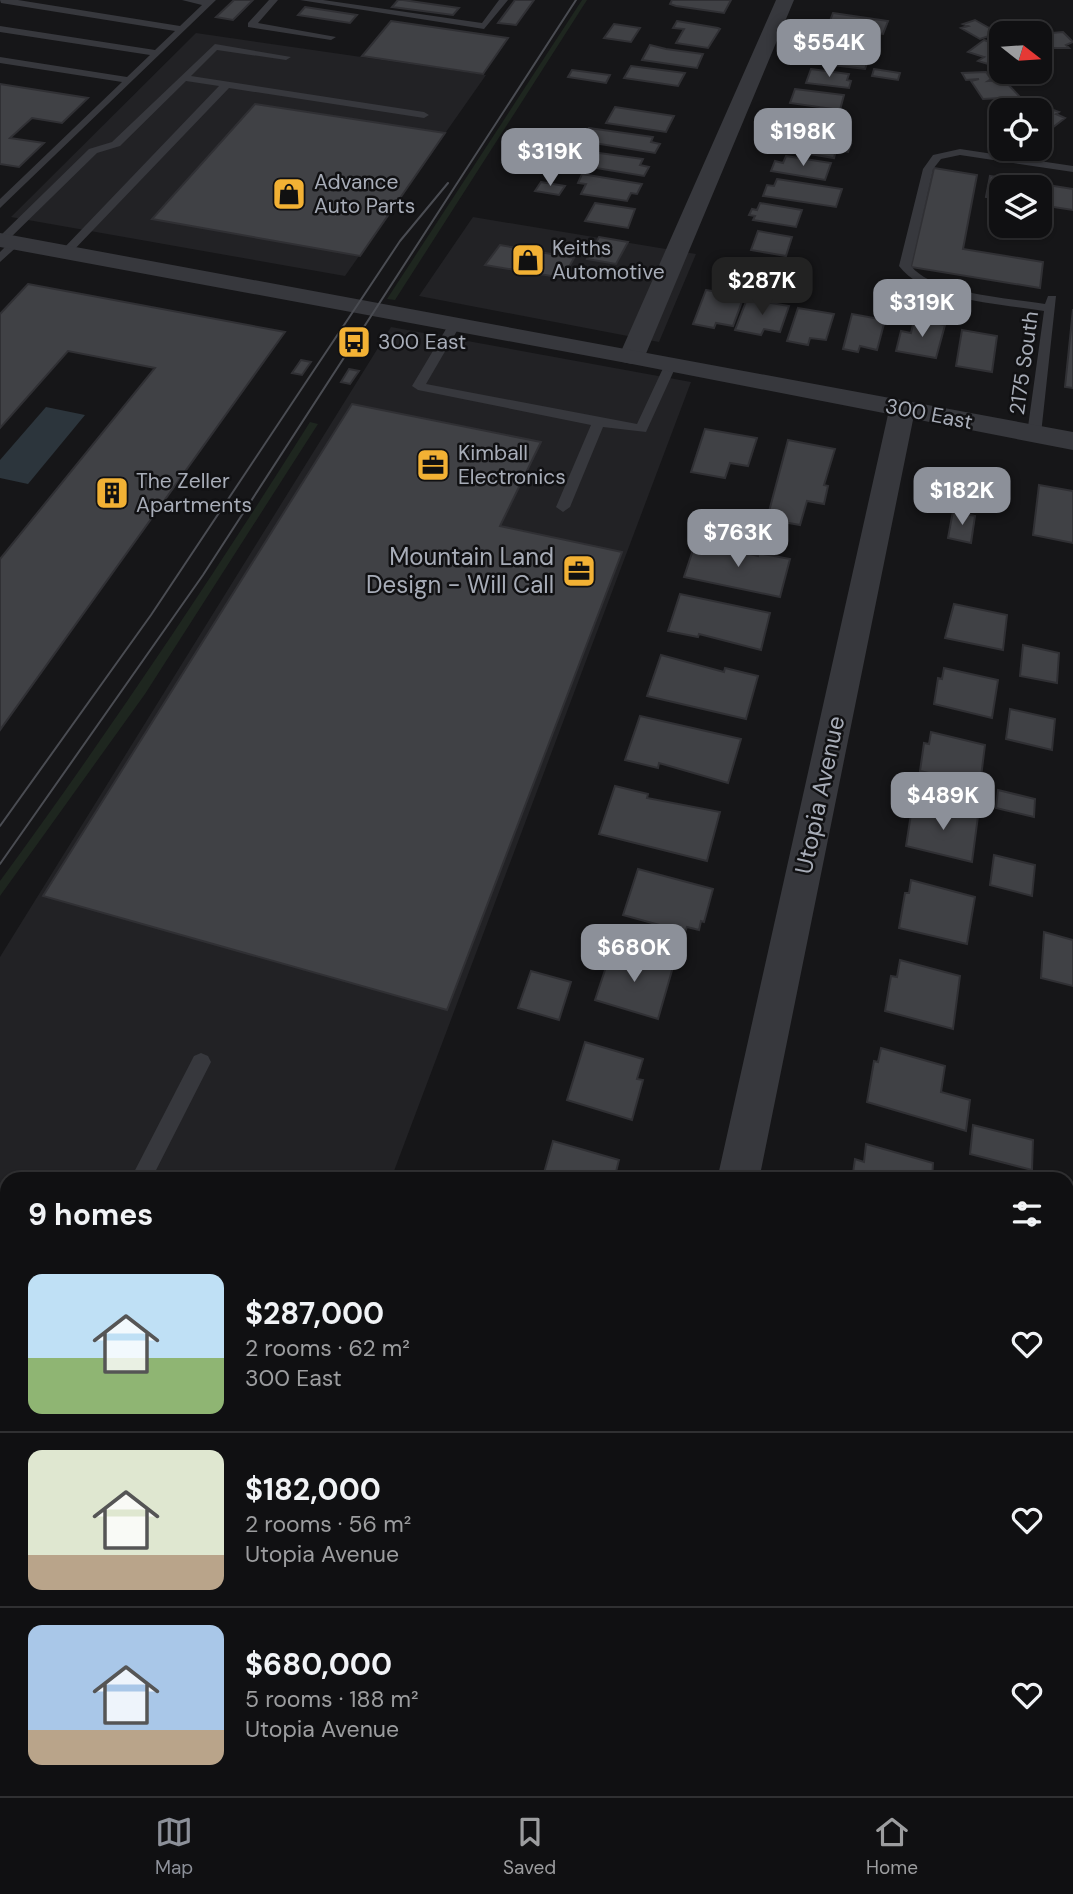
<!DOCTYPE html>
<html lang="en">
<head>
<meta charset="utf-8">
<style>
	:root { --surface:#101012; --page:#19191b; --text:#f1f3f6; --muted:#9c9d9f; --line:#303032; --accent:#8c9099 }
	body { margin:0; font-family:"DM Sans",sans-serif; background:var(--page); color:var(--text); height:100vh; display:flex; flex-direction:column; font-size:26px; white-space:nowrap }
	* { box-sizing:border-box; margin:0 }
	p { font-size:23px; color:var(--muted) }
	.icon { flex:none; width:38px; height:38px; fill:none; stroke:currentColor; stroke-width:2; stroke-linecap:round; stroke-linejoin:round }
	.map { position:relative; flex:1; overflow:hidden }
	.panel { position:absolute; left:0px; top:1172px; width:1074px; height:625px; display:flex; flex-direction:column; background:var(--surface); border-radius:21px 21px 0 0; box-shadow:0 2px 5px #0004,0 0 0 2px var(--line) }
	.panel>* { flex:none }
	.needle { width:46px; rotate:107deg }
	.controls { position:absolute; left:989px; top:21px; display:grid; gap:14px }
	.controls a { display:grid; place-items:center; width:63px; height:63px; border-radius:14px; background:var(--surface); box-shadow:0 2px 5px #0004,0 0 0 2px var(--line); font-size:35px }
	.price { position:absolute; translate:-50% -60px; padding:0 16px; border-radius:14px; background:var(--accent); color:#fff; font-size:23px; line-height:46px; filter:drop-shadow(0 2px 4px #0008) }
	.price::after { content:''; position:absolute; left:50%; top:42px; width:21px; height:16px; margin-left:-10px; background:inherit; clip-path:polygon(0 0,100% 0,50% 100%) }
	.price.on { background:#222; color:#fff }
	ul { padding:0; list-style:none }
	li { display:flex; align-items:center; gap:21px; height:175px; padding:0 28px }
	li+li { border-top:2px solid var(--line) }
	li span { display:grid; place-items:center; flex:none; width:196px; height:140px; border-radius:14px; color:#555 }
	li>.icon { margin-inline-start:auto }
	span .icon { width:84px; height:84px; fill:#fffc; stroke-width:1 }
	li b { font-size:30px }
	h2 { display:flex; justify-content:space-between; align-items:center; height:84px; padding:0 28px; font-size:30px }
	.tabs { display:flex; justify-content:space-around; align-items:center; height:98px; border-top:2px solid var(--line); background:var(--surface); font-size:19px; color:var(--muted) }
	.tabs a { display:grid; justify-items:center; gap:4px }
	.tabs .on { color:var(--accent) }
	.map>svg:first-child { display:block }
</style>
</head>
<body>
<div class="map">
<svg width="1073" height="1796" viewBox="0 0 1073 1796">
	<rect width="100%" height="100%" fill="#161618"/>
	<!-- built -->
	<path fill="#222225" d="M196,33l290,42 -141,201 -334,-59z
		M473,217l223,37 -37,88 -240,-46z
		M391,327l300,55 -300,797 -384,1v368l-7,-3v-588z"/>
	<!-- green -->
	<path fill="#1e261f" d="M582,0h5l-192,300 -8,-1z
		M310,422l8,2 -173,270 -145,202v-15c109,-149 212,-303 310,-459z"/>
	<!-- water -->
	<path fill="#2c353c" d="M46,407l39,8 -57,69 -28,-6v-18z"/>
	<!-- building -->
	<path fill="#404145" stroke="#303034" stroke-width="2" d="M234,0h19l-20,20 -17,-3z
		M398,0h5l56,8 -6,7 -61,-8z
		M515,0h19l-18,25 -18,-2z
		M672,0h59l-7,13 -48,-7 -6,-2z
		M305,7l52,8 -7,8 -52,-8z
		M833,13l55,8 -5,13 -55,-8z
		M975,20l23,13 -18,6 -19,-11 7,-2 -5,-2z
		M391,21l117,17 -25,36 -121,-18z
		M677,21l41,7 2,1 -12,19 -32,-5 8,-14 -11,-1z
		M614,24l26,4 -9,14 -27,-4z
		M845,32l18,3 -4,9 -18,-2z
		M1063,32l10,10 -7,3 3,3h-24l-5,-5v-9z
		M984,40l17,6v22l-23,-7 6,-4 -16,-5z
		M650,45l16,4 37,5 -6,14 -55,-8z
		M819,50l40,6 10,2 -4,11 -59,-7 3,-7 8,1z
		M631,66l54,7 -7,13 -54,-8z
		M811,69l38,5 -2,6 4,1 -2,7 -43,-5z
		M874,69l26,4 -2,7 -26,-4z
		M572,70l38,5 -4,8 -38,-6z
		M986,72l5,7 -3,2 16,-1 16,17 -37,2 -12,-18 8,-2 -13,1 -4,-7z
		M0,84l88,14 -26,25 -30,-5 -22,20 34,5 -25,24 -19,-3z
		M795,89l49,6 -4,15 -50,-7z
		M1018,103l12,5 10,-3 19,7 -3,2 9,4 -17,13 -8,-3v-18h-32z
		M255,104l190,29 -85,123 -208,-37z
		M615,107l59,9 -8,16 -60,-9z
		M797,110l42,6 -7,16 -50,-8 4,-8 8,1z
		M589,128l64,9 -2,5 9,2 -5,9 -61,-10 3,-4 -5,-1 -7,12 -33,-5 8,-15 26,4z
		M786,133l55,8 -3,1 13,2 -3,8 -12,-2 -2,8 -54,-9z
		M563,148l80,11 -3,6 9,2 -5,9 -90,-15z
		M786,156l45,7 -6,17 -54,-9 4,-10 8,2z
		M934,168l43,7 -14,74 80,13 -3,26 -129,-21z
		M582,174l60,10 -5,10 -6,-1 -4,8 -46,-7 5,-10 -8,-1z
		M990,176l83,13v21l-33,-5v-18h-39v12l-15,-2z
		M777,179l65,10 -6,18 -73,-11 4,-11 7,1z
		M541,182l24,4 -6,9 -24,-4z
		M595,203l40,6 -7,19 -43,-7z
		M760,203l42,7 -6,17 -43,-7 2,-4 -6,-1 3,-6 5,1z
		M758,231l34,6 -6,19 -35,-6z
		M599,237l29,5 -12,22 -29,-5z
		M500,245l74,13 -11,20 -78,-13z
		M722,260l28,5 -6,15 -28,-5z
		M28,284l257,48 -285,398v-171l155,-191 -87,-17 -68,77v-114z
		M706,290l38,6 -11,30 -17,-3 -2,5 -21,-4z
		M747,299l42,7 -9,26 -16,-3 -3,6 -26,-5z
		M798,308l36,6 -8,26 -16,-2 -2,7 -21,-4z
		M1073,309v79l-8,-1z
		M852,314l33,6 -8,30 -17,-4 -2,6 -15,-3z
		M914,320l31,5 -9,33 -40,-7 5,-20 10,2z
		M962,330l35,6 -5,36 -36,-6z
		M301,360l10,2 -9,13 -10,-2z
		M349,369l10,2 -9,13 -9,-2z
		M352,404l189,38 -41,84 122,26 -175,458 -404,-114z
		M705,429l52,9 -9,28 -18,-3 -5,15 -34,-6z
		M788,440l47,9 -11,36 4,1 -4,18 -17,-3 -7,24 -33,-6z
		M946,469l46,10 -3,30 -47,-9z
		M1039,485l34,6v52l-40,-8z
		M953,511l22,5 -4,27 -23,-5z
		M696,541l62,15v-3l32,6 -10,38 -96,-20z
		M680,594l90,19 -9,37 -62,-16 -1,3 -30,-6z
		M954,604l53,11 -4,35 -58,-12z
		M1023,645l36,8 -2,30 -37,-7z
		M661,655l63,17 1,-4 33,8 -12,43 -99,-23z
		M944,668l54,12 -6,38 -58,-14 4,-26 4,1z
		M1010,709l45,10 -3,31 -46,-11z
		M640,716l101,23 -13,44 -69,-20 -1,5 -33,-8z
		M931,732l54,13 -5,40 -60,-14 4,-28 5,1z
		M615,786l33,8 -1,4 73,14 -13,49 -108,-27z
		M998,790l37,9 -1,18 -38,-9z
		M920,803l58,13 -6,46 -66,-16 5,-32 7,2z
		M994,855l41,10 -3,31 -42,-11z
		M638,869l75,20 -9,33 -3,-1 -2,9 -12,-3 -2,5 -62,-17z
		M911,880l64,17 -8,47 -68,-16 6,-35h4z
		M1044,932l29,8v46l-32,-8z
		M612,949l61,18 -15,52 -63,-19z
		M900,960l60,16 -7,53 -68,-18 6,-35 6,1z
		M531,971l40,11 -12,38 -41,-12z
		M585,1042l58,17 -6,20 6,1 -11,40 -65,-20z
		M881,1048l64,18 -4,26 29,8 -4,31 -99,-29 7,-41 4,1z
		M973,1125l60,15 -1,30 -62,-16z
		M553,1141l66,19 -5,20h-72z
		M866,1144l67,19 -1,17h-80l3,-21 9,3z
		M949,1790h32v6h-17z"/>
	<g fill="none" stroke-linecap="round" stroke-linejoin="round">
		<!-- service -->
		<path fill="#37383d" fill-rule="evenodd" d="M0,0h18l162,26 22,-21 -20,-5h34l-216,208v-9l122,-117 -122,-19v-6l127,20 23,-22 -150,-23v-6l155,24 20,-19 -174,-28z
			M269,0h9l-20,23 78,14 -5,3 -83,-13v-4z
			M300,0h23l159,23 17,-23h9l-24,29z
			M215,44l76,13 -5,3 -69,-10 -26,26 233,36 5,3 -5,3 -195,-30 -159,166h-8v-4l157,-164 -33,-5 -66,65 -23,7 -91,89 -6,1v-7l89,-87 23,-7z
			M960,149l113,17v6l-113,-17 -19,4 -8,10 -22,97c22,28 99,32 134,38l3,-8h8l-15,138 -7,4 -7,-4 17,-123c-40,-7 -119,-10 -145,-45l24,-97 10,-14z
			M11,241l10,2 -21,19v-10z
			M455,320l6,4 -35,60 211,40 28,-60 6,-4 6,4 -31,68 -43,-5 -33,80 -7,5 -7,-5 35,-82 -173,-35 -6,-4 37,-62z
			M201,1053l7,3 3,6 -60,118h-21l64,-124z
			M7,1424v32l-7,3v-32z"/>
		<!-- minor -->
		<path fill="#37383d" fill-rule="evenodd" d="M776,0h18l-149,356 -4,6 -9,2 -9,-2 -4,-6z
			M902,402l10,2 3,6 -156,770h-42l172,-770 3,-6z
			M0,1594l7,3v52l-7,-3z
			M116,1790h54l-2,6h-54z
			M403,1790h66l2,6h-66z
			M579,1790h54l-1,6h-54z"/>
		<!-- tertiary -->
		<path fill="#37383d" fill-rule="evenodd" d="M0,233l1073,199v18l-441,-86 -632,-117z"/>
		<!-- tram -->
		<path stroke="#4a4c52" stroke-width="2" d="M0,826l151,-211 249,-374 48,-58
			M0,864l203,-289 373,-575"/>
	</g>
	<!-- icons -->
	<defs>
		<symbol id="shop-square" viewBox="-11 -11 22 22"><rect x="-9" y="-9" width="18" height="18" rx="4" fill="#f2b134" stroke="#111113"/><path d="M-5-2.5h2.3a2.7 3.5 0 0 1 5.4 0H5L5.5 6h-11ZM-1.5-2.5h3a1.5 2.3 0 0 0-3 0Z" fill="#111"/></symbol>
		<symbol id="bus-square" viewBox="-11 -11 22 22"><rect x="-9" y="-9" width="18" height="18" rx="4" fill="#f2b134" stroke="#111113"/><path d="M-5-6H5V4H4V6H2V4H-2V6H-4V4H-5ZM-3.5-4V0h7V-4ZM-3.5 1.2v1.5H-2V1.2ZM2 1.2v1.5H3.5V1.2Z" fill="#111"/></symbol>
		<symbol id="office-square" viewBox="-11 -11 22 22"><rect x="-9" y="-9" width="18" height="18" rx="4" fill="#f2b134" stroke="#111113"/><path d="M-6-3h4V-5.5h4V-3h4V5H-6ZM-1-4.5V-3h2v-1.5ZM-6 0V1H6V0Z" fill="#111"/></symbol>
		<symbol id="building-square" viewBox="-11 -11 22 22"><rect x="-9" y="-9" width="18" height="18" rx="4" fill="#f2b134" stroke="#111113"/><path d="M-4-6H4V6H1V3H-1V6H-4ZM-2.5-4.3h1.7v1.8h-1.7ZM.8-4.3h1.7v1.8H.8ZM-2.5-1h1.7V.8h-1.7ZM.8-1h1.7V.8H.8Z" fill="#111"/></symbol>
	</defs>
	<g fill-rule="evenodd">
		<use href="#shop-square" x="270" y="175" width="38" height="38"/>
		<use href="#shop-square" x="509" y="241" width="38" height="38"/>
		<use href="#bus-square" x="335" y="323" width="38" height="38"/>
		<use href="#office-square" x="414" y="446" width="38" height="38"/>
		<use href="#building-square" x="93" y="474" width="38" height="38"/>
		<use href="#office-square" x="560" y="552" width="38" height="38"/>
	</g>
	<g text-anchor="middle" stroke-width="5" stroke-linejoin="round" paint-order="stroke">
		<!-- far-poi labels -->
		<g font-size="21" fill="#a8adb8" stroke="#111113" text-anchor="start">
			<text x="314" y="189">Advance<tspan x="314" dy="24">Auto Parts</tspan></text>
			<text x="552" y="255">Keiths<tspan x="552" dy="24">Automotive</tspan></text>
			<text x="378" y="349">300 East</text>
			<text x="458" y="460">Kimball<tspan x="458" dy="24">Electronics</tspan></text>
			<text x="136" y="488">The Zeller<tspan x="136" dy="24">Apartments</tspan></text>
		</g>
		<!-- far-street labels -->
		<g font-size="21" fill="#a8adb8" stroke="#111113">
			<text transform="translate(1024 363) rotate(-82)" y="7">2175 South</text>
			<text transform="translate(929 414) rotate(11)" y="7">300 East</text>
		</g>
		<!-- poi labels -->
		<g font-size="24" fill="#a8adb8" stroke="#111113" text-anchor="end">
			<text x="554" y="565">Mountain Land<tspan x="554" dy="28">Design - Will Call</tspan></text>
		</g>
		<!-- street labels -->
		<g font-size="24" fill="#a8adb8" stroke="#111113">
			<text transform="translate(820 795) rotate(-78)" y="8">Utopia Avenue</text>
		</g>
	</g>
</svg>
<div class="controls">
<a><svg class="needle" viewBox="-14 -14 28 28"><path d="M0-13l5 13h-10z" fill="#e53935"/><path d="M0 13l5-13h-10z" fill="#9c9d9f"/></svg></a>
<a><svg class="icon" aria-label="locate" viewBox="0 0 24 24"><circle cx="12" cy="12" r="6"/><path d="M12 2v4M12 18v4M2 12h4M18 12h4"/></svg></a>
<a><svg class="icon" aria-label="layers" viewBox="0 0 24 24"><path d="M12 4l9 5-9 5-9-5zM3 14l9 5 9-5"/></svg></a>
</div>
<b class="price" style="left:829px;top:79px">$554K</b>
<b class="price" style="left:803px;top:168px">$198K</b>
<b class="price" style="left:550px;top:188px">$319K</b>
<b class="price on" style="left:762px;top:317px">$287K</b>
<b class="price" style="left:922px;top:339px">$319K</b>
<b class="price" style="left:962px;top:527px">$182K</b>
<b class="price" style="left:738px;top:569px">$763K</b>
<b class="price" style="left:943px;top:832px">$489K</b>
<b class="price" style="left:634px;top:984px">$680K</b>
<section class="panel">
<h2>9 homes<svg class="icon" aria-label="filters" viewBox="0 0 24 24"><path d="M4 7h16M4 17h16"/><circle cx="9" cy="7" r="2"/><circle cx="15" cy="17" r="2"/></svg></h2>
<ul>
<li><span style="background:linear-gradient(#bfe0f5 60%,#8fb573 0)"><svg class="icon" aria-label="home" viewBox="0 0 24 24"><path d="M3 11l9-7 9 7M6 9v11h12V9"/></svg></span><div><b>$287,000</b><p>2 rooms · 62 m²</p><p>300 East</p></div><svg class="icon" aria-label="heart" viewBox="0 0 24 24"><path d="M12 20l-8-8c-3-5 5-10 8-4 3-6 11-1 8 4z"/></svg></li>
<li><span style="background:linear-gradient(#dfe7d0 75%,#b9a48a 0)"><svg class="icon" aria-label="home" viewBox="0 0 24 24"><path d="M3 11l9-7 9 7M6 9v11h12V9"/></svg></span><div><b>$182,000</b><p>2 rooms · 56 m²</p><p>Utopia Avenue</p></div><svg class="icon" aria-label="heart" viewBox="0 0 24 24"><path d="M12 20l-8-8c-3-5 5-10 8-4 3-6 11-1 8 4z"/></svg></li>
<li><span style="background:linear-gradient(#a9c7e8 75%,#b9a48a 0)"><svg class="icon" aria-label="home" viewBox="0 0 24 24"><path d="M3 11l9-7 9 7M6 9v11h12V9"/></svg></span><div><b>$680,000</b><p>5 rooms · 188 m²</p><p>Utopia Avenue</p></div><svg class="icon" aria-label="heart" viewBox="0 0 24 24"><path d="M12 20l-8-8c-3-5 5-10 8-4 3-6 11-1 8 4z"/></svg></li>
</ul>
</section>
</div>
<nav class="tabs">
<a class="on"><svg class="icon" aria-label="map" viewBox="0 0 24 24"><path d="M3 6l6-2 6 2 6-2v14l-6 2-6-2-6 2zM9 4v14M15 6v14"/></svg>Map</a>
<a><svg class="icon" aria-label="saved" viewBox="0 0 24 24"><path d="M7 4h10v16l-5-4-5 4z"/></svg>Saved</a>
<a><svg class="icon" aria-label="home" viewBox="0 0 24 24"><path d="M3 11l9-7 9 7M6 9v11h12V9"/></svg>Home</a>
</nav>
</body>
</html>
